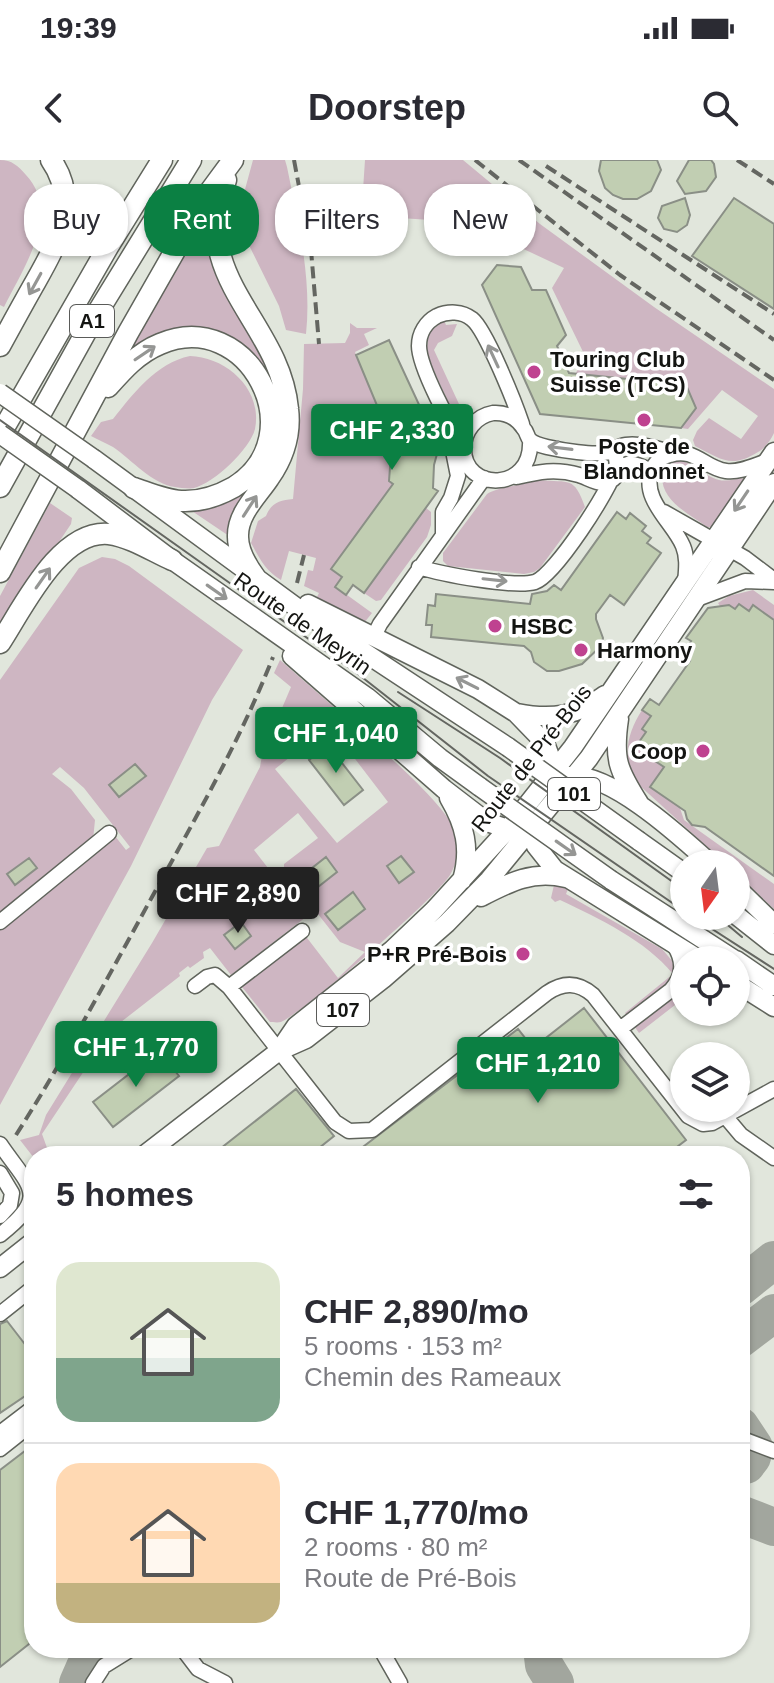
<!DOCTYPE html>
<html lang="en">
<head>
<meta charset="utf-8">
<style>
	:root { --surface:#fff; --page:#f2f2f3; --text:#2b2b33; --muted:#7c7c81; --line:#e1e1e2; --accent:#0b8043 }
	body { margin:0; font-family:Arial,sans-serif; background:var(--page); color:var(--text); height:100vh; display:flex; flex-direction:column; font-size:30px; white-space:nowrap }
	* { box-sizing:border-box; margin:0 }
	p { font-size:26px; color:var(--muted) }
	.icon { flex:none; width:44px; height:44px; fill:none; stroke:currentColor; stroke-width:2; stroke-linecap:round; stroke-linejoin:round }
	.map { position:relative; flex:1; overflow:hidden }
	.details { position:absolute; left:24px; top:986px; width:726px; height:512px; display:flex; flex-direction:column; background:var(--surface); border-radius:32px; box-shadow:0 2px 6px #0004 }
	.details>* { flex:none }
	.top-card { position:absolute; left:24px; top:24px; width:726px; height:72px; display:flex; gap:16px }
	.needle { width:52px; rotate:194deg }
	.tools { position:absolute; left:670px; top:690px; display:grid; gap:16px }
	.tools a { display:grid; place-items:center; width:80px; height:80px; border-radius:50%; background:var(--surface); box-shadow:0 2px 6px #0004; font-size:40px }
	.price { position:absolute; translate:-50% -68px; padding:0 18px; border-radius:8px; background:var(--accent); color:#fff; font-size:26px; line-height:52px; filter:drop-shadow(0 2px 4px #0008) }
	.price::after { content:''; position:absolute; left:50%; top:48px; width:24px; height:18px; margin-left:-12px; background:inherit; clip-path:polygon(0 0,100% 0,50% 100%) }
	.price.selected { background:#222; color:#fff }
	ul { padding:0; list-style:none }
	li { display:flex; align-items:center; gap:24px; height:200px; padding:0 32px }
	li+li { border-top:2px solid var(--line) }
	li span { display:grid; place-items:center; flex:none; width:224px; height:160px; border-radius:24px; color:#555 }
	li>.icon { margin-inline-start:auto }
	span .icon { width:96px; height:96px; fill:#fffc; stroke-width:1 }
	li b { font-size:34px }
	h2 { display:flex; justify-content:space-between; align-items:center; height:96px; padding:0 32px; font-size:34px }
	.tag { padding:0 28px; border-radius:32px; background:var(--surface); box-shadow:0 2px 6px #0004; font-size:28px; line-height:72px }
	.tag.selected { background:var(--accent); color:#fff }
	.status { display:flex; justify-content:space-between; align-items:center; height:56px; padding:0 40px; background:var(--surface); direction:ltr }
	.status svg { height:22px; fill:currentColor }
	header { display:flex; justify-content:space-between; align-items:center; height:104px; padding:0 32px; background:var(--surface); font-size:36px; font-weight:800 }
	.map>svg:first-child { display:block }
</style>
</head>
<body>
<div class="status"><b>19:39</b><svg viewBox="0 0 49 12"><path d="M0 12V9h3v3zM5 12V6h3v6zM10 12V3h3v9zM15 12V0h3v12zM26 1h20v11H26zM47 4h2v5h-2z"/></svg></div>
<header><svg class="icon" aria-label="back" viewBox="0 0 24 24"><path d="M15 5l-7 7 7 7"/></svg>Doorstep<svg class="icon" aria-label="search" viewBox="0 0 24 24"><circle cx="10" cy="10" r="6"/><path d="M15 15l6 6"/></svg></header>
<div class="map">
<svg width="774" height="1523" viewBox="0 0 774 1523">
	<rect width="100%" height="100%" fill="#e1e6dc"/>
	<!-- green -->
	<path fill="#ceb6c2" d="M0,0c12,0 18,6 26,15 36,38 -3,93 -22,132l-4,-2z
		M253,0h32l2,7c11,55 25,111 19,167l-20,-4 -7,-24 -35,-71 -3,-31z
		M365,0h98l77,64 114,83 120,82c0,13 0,32 0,44 -3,7 -10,16 -16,19 -27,17 -37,7 -63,-6l-2,-6 4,-9 12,-13 32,21 17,-23 -36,-26 -34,39 -7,-1 15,-20 -121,-34 11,-16 -34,-70 12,-20 -49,-23 -9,-10 -76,-15 -44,-3 -17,-15 -6,-12z
		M206,56l4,1c0,19 -1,37 7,55 19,45 60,87 65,138 5,56 -44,78 -50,128l-46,-31c21,0 41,-6 57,-20 87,-70 -3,-199 -105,-136l-5,-5z
		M444,160l2,5 11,-1 -5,12 -14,7 -4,7 31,67 -6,8 -33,-71 3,-21z
		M350,163l7,5h20l-13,6 5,11 -14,7 41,99 -5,3 -2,26 4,4 -61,85 10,8 -6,10 36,26 -8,10 -48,-24 3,-6 -15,-7 4,-16 5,1 3,-13 -27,-7 -8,29c-16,-10 -21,-21 -30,-37l7,-22 8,-5c5,-13 14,-16 27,-17l10,-110 1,-45 41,-1 5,-10z
		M190,196c36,1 73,33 65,73 -5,20 -41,54 -61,59 -4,1 -14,0 -19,-1 -23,-3 -43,-27 -62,-40 -7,-4 -15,-7 -22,-11l10,-14 12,-3c20,-25 43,-56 77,-63z
		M674,301c20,-1 27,14 45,19 9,2 18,-2 27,-2l-32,49h-7c-19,-14 -46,-26 -45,-52z
		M539,320c31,3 35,-4 46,27l-45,61 -6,4 -10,2 -76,-8 -5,-5v-8l44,-59c10,-7 37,-9 52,-14z
		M50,343l22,15 -1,6 -71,106v-34z
		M426,348l5,4v13l-4,12 -46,63 -5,1 -12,-8z
		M102,397l13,2 14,7 114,84 -31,50 -81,166 -131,239v-177l115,-92 11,14 4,-3 -46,-59 -24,-21 -8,7 19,15 24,31 -2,20 -93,73v-233l79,-112z
		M753,430l21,15v15l-25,-9 -10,-7 -4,5 -6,-4 -9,1 -2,-3 11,-7z
		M280,500l63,55 -68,54 62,74 51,-41 -52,-68 10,-9 7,-1c24,23 102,86 105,116 1,12 -2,25 -8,35 -14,23 -146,137 -169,147 -3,1 -10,0 -11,0l-28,-35 1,-5 61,-48 34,44 27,-26 -25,-10 -56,-71v-7l34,-26 -20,-25 -44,37 52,67 -75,58 -21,-27 -7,4 1,6 -14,10 -2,-2 -9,7 1,3 -68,53 -70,105 8,22h-16v2l-14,-18 19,-5 7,-20 106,-172 55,-95 12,-2 41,-79 2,-12 29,-68 -17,-14z
		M642,550l9,6 -9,13 4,3 -7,10 11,8 -3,5 24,17 -13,20 22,16 4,12 90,64v25l-38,-36v-9h-10l-87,-79c-18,-25 -13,-50 3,-75z
		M554,725l14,4 -2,5 96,55 12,14 10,3v32l-45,35 -14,-20 48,-39c-28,-34 -73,-55 -113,-74l-5,2 -4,-4z"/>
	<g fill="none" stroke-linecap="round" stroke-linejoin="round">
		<!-- taxiway -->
		<path stroke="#a2a69e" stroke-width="38" d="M740,1127l34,-27
			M740,1179l34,-26
			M740,1266l14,21 -2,10 -6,8
			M740,1354l34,13
			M542,1488l2,17 11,18
			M78,1523l7,-16 20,-19"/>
	</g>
	<!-- building -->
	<path fill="#c1ceb2" stroke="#8a8f86" stroke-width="2" d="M601,0h56l4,10 -10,21 -14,8h-14l-10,-4 -8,-7 -6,-17z
		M689,0h22l3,4 2,13 -10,14 -21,3 -8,-13z
		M685,38l5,17 -3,10 -10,7 -13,-3 -6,-11 4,-12z
		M734,38l40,26v85l-82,-53z
		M497,105l24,2 11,23h14l20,45 -9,11 12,27 117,12 10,23 -15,20 -141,-14 -58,-129z
		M389,180l52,112 -4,2 -3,11 -1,23 5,3 -74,102 -11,-8 -7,10 -11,-8 7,-10 -11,-8 62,-85 -4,-3 2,-27 5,-3 -40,-96z
		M617,352l9,7 4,-6 16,13 -4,5 9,7 -4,5 14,10 -37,52 -14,-10 -14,19v5l7,19 -2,8 -19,18 -23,7h-12l-13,-9 -3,-10 -7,-6 -93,-9 1,-12h-6l2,-20 7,1 1,-12 94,10 2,-10 15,-3 7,-6 7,5z
		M739,444l10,7 4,-6 21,15v256l-69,-49 -13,-2 -5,-6 -2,-8 -35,-24 14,-20 -18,-12 4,-5 -11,-8 7,-10 -4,-3 9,-13 -9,-6 8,-11 9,6 31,-44 -8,-6 9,-14 -5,-3 22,-30 21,-3 6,4z
		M328,585l35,45 -19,15 -35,-45z
		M135,604l11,12 -27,21 -10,-12z
		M401,696l13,16 -15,11 -12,-17z
		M326,697l11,15 -28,22 -11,-15z
		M29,698l8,10 -22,17 -8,-11z
		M353,732l12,17 -27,21 -13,-16z
		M241,762l10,14 -16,13 -11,-14z
		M584,848l102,132 -21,16h-314l167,-127 15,19z
		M159,891l20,25 -66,51 -20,-25z
		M296,929l38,47 -25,20h-98z
		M7,1161l27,35v34l-34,23v-89z
		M34,1284v196l-34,27v-197z"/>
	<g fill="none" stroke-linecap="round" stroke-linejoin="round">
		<defs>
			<path id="minor" d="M530,280c3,53 -67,52 -66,8 0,-17 12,-32 29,-35 13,-1 24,5 31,16 3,3 3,8 6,11 3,3 13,6 17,7 13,3 48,9 61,5 6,-2 11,-6 18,-7 15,-2 33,4 48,8
				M464,286c-13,-19 -45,-79 -45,-100 0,-13 7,-24 18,-30 11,-5 25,-5 35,3 14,11 43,84 50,105
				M516,317c22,-5 39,-9 63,-2 7,2 16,8 24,8 24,-2 9,-33 48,-12
				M664,352l81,46 29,22
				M443,373v-21l8,-14 7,-22 -6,-30 2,-14
				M419,407c22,7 95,21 116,15 20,-7 75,-92 81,-114 2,-7 0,-12 -3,-18
				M685,423c1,-12 3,-25 -2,-37 -10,-24 -43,-47 -31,-76 3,-8 9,-13 18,-15 25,-8 34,13 56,16 14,2 29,-6 42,-10
				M697,439l48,-18 29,1
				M374,476l6,-12 104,-146
				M0,762l109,-89
				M302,771l-73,56 106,135 14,9 23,-1 175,-137c16,-11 31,-11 46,2l95,121 15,8 9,-1 62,-34
				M195,826l12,-9 8,-2 14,12
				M620,869l51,-39c13,-15 13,-29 3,-45
				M725,956l16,19 33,23
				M0,984c29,43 51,51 0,91
				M0,1013l12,20 -2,12 -10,11
				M0,1154l34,-27
				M0,1273l34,-26
				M740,1278l34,13
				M0,1289l34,-27
				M182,1488l16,21 27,14
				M380,1488l20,35
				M93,1523l11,-17 29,-18"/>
			<path id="major" d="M94,299l206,151 208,137
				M78,329l94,71 195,137 73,61 40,29
				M308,444l170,85 38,24 29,30 10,27v8
				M292,496l152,133 43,33 21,7 8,-1
				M517,553c35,7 60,3 88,-18
				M619,559c-6,40 -1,51 20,84
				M567,616c42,-6 114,61 144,88
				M449,638c16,27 22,51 13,82
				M528,663l2,10 6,13 19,24 145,90
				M639,681l45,32
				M611,720l124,80
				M736,727l38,37
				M481,737c29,-15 52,-27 85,-19
				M736,755l38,30
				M736,800l38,26
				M736,823l38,24
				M279,891l17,-25 96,-76 42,-40 74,-81 65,-82 201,-295
				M143,996l136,-105 27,-12 77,-60 64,-56 42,-43 100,-122 185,-275
				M0,1108l34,-27"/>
			<path id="highway" d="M226,20c-39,98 54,141 62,229 3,25 -5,49 -19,69 -12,18 -32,36 -31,59 0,14 9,29 17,40
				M0,186c12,-22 24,-44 36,-65 22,-39 44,-80 15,-121
				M108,227c15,-17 30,-34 52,-43 88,-38 156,92 74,143 -16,9 -35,15 -53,14 -16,-1 -32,-8 -47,-13
				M0,275l108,-188 54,-87
				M0,327l91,-164 100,-163
				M0,412l128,-239 77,-135 28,-38
				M0,483c23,-35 60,-114 109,-109 22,3 43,17 63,26"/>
		</defs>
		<!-- minor casing -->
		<use href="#minor" stroke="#60645c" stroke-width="17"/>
		<!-- major casing -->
		<use href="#major" stroke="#60645c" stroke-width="21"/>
		<!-- highway casing -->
		<use href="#highway" stroke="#60645c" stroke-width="23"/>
		<!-- minor -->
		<use href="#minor" stroke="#fff" stroke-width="14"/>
		<!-- major -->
		<use href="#major" stroke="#fff" stroke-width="18"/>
		<!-- highway -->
		<use href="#highway" stroke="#fff" stroke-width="20"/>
		<!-- tram -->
		<path stroke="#646661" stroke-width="2" d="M0,260l358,254 130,102 196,135
			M398,532l102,66 184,132
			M692,756l82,53
			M717,756l25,21"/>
		<!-- rail -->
		<path stroke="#646661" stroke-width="4" stroke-dasharray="12 6" stroke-linecap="butt" d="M294,0l17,90 8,94
			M475,0l145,115 154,105
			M519,0l255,180
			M737,0l37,24
			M546,6l228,148
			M297,423l7,-28
			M16,975c49,-77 92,-158 136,-238 43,-78 88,-156 121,-240"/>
		<defs>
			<path id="major-bridge" d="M0,233l94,66
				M0,274l78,55
				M508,587l131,94
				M480,627l131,93"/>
		</defs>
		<!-- major-bridge casing -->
		<use href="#major-bridge" stroke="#60645c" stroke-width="21" stroke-linecap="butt"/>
		<!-- major-bridge -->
		<use href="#major-bridge" stroke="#fff" stroke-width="18"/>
	</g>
	<!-- one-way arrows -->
	<defs><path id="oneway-shaft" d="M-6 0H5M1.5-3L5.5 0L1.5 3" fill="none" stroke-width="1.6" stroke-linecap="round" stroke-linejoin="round" transform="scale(2)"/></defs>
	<g stroke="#959694">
		<use href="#oneway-shaft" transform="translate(35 124) rotate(119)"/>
		<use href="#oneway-shaft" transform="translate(145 193) rotate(-34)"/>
		<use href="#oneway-shaft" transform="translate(493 196) rotate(-115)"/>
		<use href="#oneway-shaft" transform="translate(560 288) rotate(-173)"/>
		<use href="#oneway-shaft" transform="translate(741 341) rotate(124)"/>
		<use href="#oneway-shaft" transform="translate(250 346) rotate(-57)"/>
		<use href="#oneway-shaft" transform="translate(43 418) rotate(-55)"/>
		<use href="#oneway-shaft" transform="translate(495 420) rotate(6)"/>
		<use href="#oneway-shaft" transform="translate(217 432) rotate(35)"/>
		<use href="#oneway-shaft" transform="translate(467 523) rotate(-153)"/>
		<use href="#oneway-shaft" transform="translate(566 688) rotate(35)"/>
	</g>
	<!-- markers -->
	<g fill="#bf4290" stroke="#fff" stroke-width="3">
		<circle cx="534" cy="212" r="8"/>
		<circle cx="644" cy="260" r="8"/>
		<circle cx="495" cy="466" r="8"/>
		<circle cx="581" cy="490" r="8"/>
		<circle cx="703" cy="591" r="8"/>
		<circle cx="523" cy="794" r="8"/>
	</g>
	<g text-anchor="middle" stroke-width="7" stroke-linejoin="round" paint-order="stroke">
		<!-- shield labels -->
		<g fill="#fff" stroke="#5a5b59" stroke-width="2">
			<rect x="70" y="145" width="44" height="32" rx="6"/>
			<rect x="548" y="618" width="52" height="32" rx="6"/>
			<rect x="317" y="834" width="52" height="32" rx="6"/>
		</g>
		<g font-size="20" font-weight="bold" fill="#141512">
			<text x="92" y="168">A1</text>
			<text x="574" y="641">101</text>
			<text x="343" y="857">107</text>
		</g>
		<!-- poi labels -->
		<g font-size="22" font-weight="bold" fill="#141512" stroke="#fff" text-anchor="start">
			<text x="550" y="207">Touring Club<tspan x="550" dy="25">Suisse (TCS)</tspan></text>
			<text x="644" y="294" text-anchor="middle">Poste de<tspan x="644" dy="25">Blandonnet</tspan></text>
			<text x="511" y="474">HSBC</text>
			<text x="597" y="498">Harmony</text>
			<text x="687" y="599" text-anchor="end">Coop</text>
			<text x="507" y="802" text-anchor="end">P+R Pré-Bois</text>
		</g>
		<!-- street labels -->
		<g font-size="22" fill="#141512" stroke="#fff">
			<text transform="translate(303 463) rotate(35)" y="8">Route de Meyrin</text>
			<text transform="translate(531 598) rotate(-52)" y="8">Route de Pré-Bois</text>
		</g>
	</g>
</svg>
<div class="tools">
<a><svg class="needle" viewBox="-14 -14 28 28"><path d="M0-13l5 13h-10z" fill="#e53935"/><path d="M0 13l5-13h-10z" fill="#7c7c81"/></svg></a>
<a><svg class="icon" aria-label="locate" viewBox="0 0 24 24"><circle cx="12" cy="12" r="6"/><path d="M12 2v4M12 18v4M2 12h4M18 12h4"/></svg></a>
<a><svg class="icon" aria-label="layers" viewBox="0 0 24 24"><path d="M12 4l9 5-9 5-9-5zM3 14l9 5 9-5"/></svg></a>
</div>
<b class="price" style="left:392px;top:312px">CHF 2,330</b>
<b class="price" style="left:336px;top:615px">CHF 1,040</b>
<b class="price selected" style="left:238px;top:775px">CHF 2,890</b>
<b class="price" style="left:136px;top:929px">CHF 1,770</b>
<b class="price" style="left:538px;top:945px">CHF 1,210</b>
<div class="top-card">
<a class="tag">Buy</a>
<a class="tag selected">Rent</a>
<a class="tag">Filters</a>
<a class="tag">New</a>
</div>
<section class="details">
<h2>5 homes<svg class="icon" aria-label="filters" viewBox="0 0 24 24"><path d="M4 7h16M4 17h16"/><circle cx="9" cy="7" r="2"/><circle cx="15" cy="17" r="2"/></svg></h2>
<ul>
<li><span style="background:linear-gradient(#dfe7d0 60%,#7fa58c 0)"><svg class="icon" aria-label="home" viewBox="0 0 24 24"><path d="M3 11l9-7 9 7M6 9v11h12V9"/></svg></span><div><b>CHF 2,890/mo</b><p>5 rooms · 153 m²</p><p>Chemin des Rameaux</p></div></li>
<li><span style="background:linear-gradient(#ffd9b3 75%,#c2b280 0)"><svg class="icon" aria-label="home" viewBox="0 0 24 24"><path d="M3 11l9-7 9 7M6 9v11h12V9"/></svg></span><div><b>CHF 1,770/mo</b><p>2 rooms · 80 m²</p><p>Route de Pré-Bois</p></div></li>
</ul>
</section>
</div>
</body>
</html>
